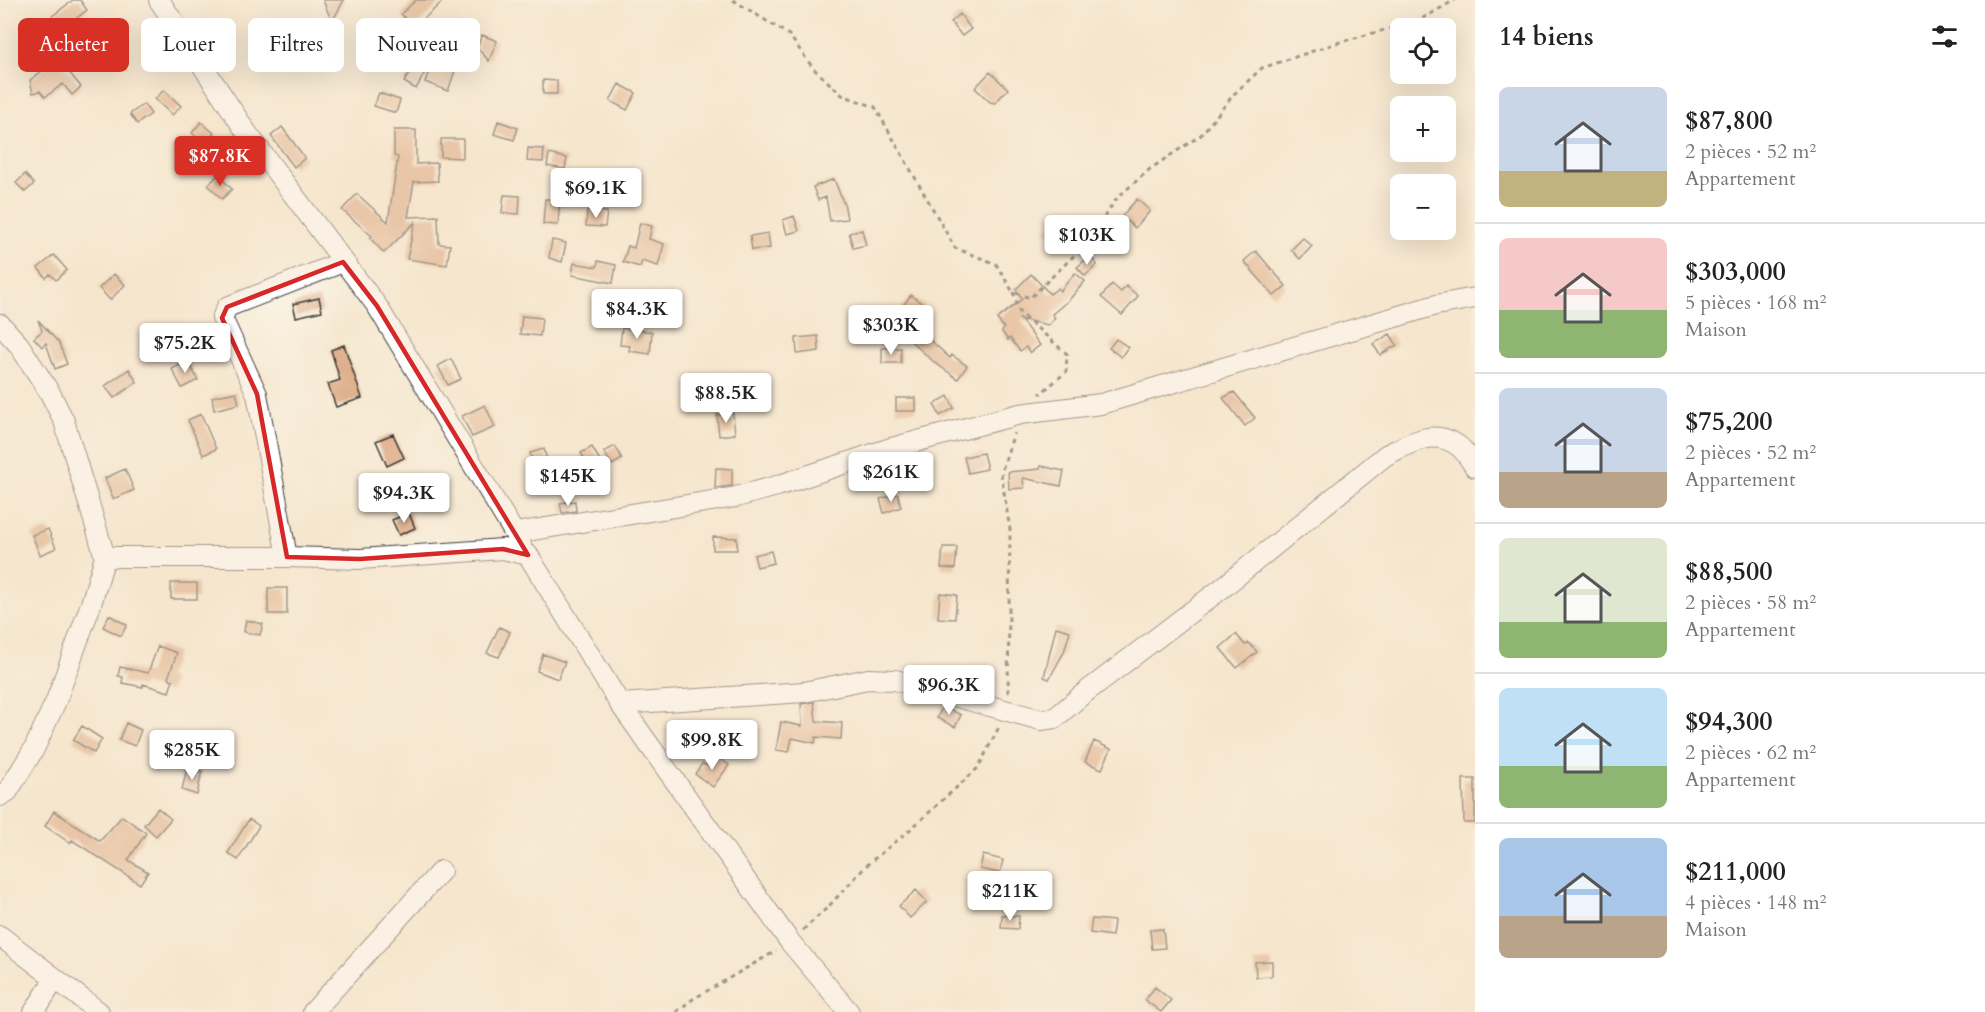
<!DOCTYPE html>
<html lang="fr">
<head>
<meta charset="utf-8">
<style>
	:root { --surface:#fff; --page:#f2f2f2; --text:#222; --muted:#767676; --line:#e0e0e0; --accent:#d93025 }
	body { margin:0; font-family:Cardo,serif; background:var(--page); color:var(--text); height:100vh; display:flex; flex-direction:column; font-size:22px; white-space:nowrap }
	* { box-sizing:border-box; margin:0 }
	p { font-size:20px; color:var(--muted) }
	.icon { flex:none; width:33px; height:33px; fill:none; stroke:currentColor; stroke-width:2; stroke-linecap:round; stroke-linejoin:round }
	.map { position:relative; flex:1; overflow:hidden }
	.drawer { display:flex; flex-direction:column; background:var(--surface); width:510px }
	.drawer>* { flex:none }
	.top-card { position:absolute; left:18px; top:18px; width:570px; height:54px; display:flex; gap:12px }
	.buttons { position:absolute; left:1390px; top:18px; display:grid; gap:12px }
	.buttons a { display:grid; place-items:center; width:66px; height:66px; border-radius:9px; background:var(--surface); box-shadow:0 6px 24px #0002; font-size:30px }
	.price { position:absolute; translate:-50% -51px; padding:0 14px; border-radius:6px; background:#fff; color:#222; font-size:20px; line-height:39px; filter:drop-shadow(0 2px 3px #0008) }
	.price::after { content:''; position:absolute; left:50%; top:36px; width:18px; height:14px; margin-left:-9px; background:inherit; clip-path:polygon(0 0,100% 0,50% 100%) }
	.price.active { background:var(--accent); color:#fff }
	ul { padding:0; list-style:none }
	li { display:flex; align-items:center; gap:18px; height:150px; padding:0 24px }
	li+li { border-top:2px solid var(--line) }
	li span { display:grid; place-items:center; flex:none; width:168px; height:120px; border-radius:9px; color:#555 }
	li>.icon { margin-inline-start:auto }
	span .icon { width:72px; height:72px; fill:#fffc; stroke-width:1 }
	li b { font-size:26px }
	h2 { display:flex; justify-content:space-between; align-items:center; height:72px; padding:0 24px; font-size:26px }
	.tag { padding:0 21px; border-radius:9px; background:var(--surface); box-shadow:0 6px 24px #0002; font-size:21px; line-height:54px }
	.tag.active { background:var(--accent); color:#fff }
	main { display:flex; flex:1; min-height:0 }
	.map>svg:first-child { display:block }
</style>
</head>
<body>
<main>
<div class="map">
<svg width="1475" height="1012" viewBox="0 0 1475 1012">
	<rect width="100%" height="100%" fill="#fbf7ec"/>
	<filter id="ink" filterUnits="userSpaceOnUse"><feTurbulence type="fractalNoise" baseFrequency=".0167" numOctaves="2"/><feDisplacementMap in="SourceGraphic" scale="12" xChannelSelector="R" yChannelSelector="G"/><feConvolveMatrix kernelMatrix="1 2 1 2 8 2 1 2 1" color-interpolation-filters="sRGB"/></filter>
	<filter id="wash" filterUnits="userSpaceOnUse"><feTurbulence type="fractalNoise" baseFrequency=".008" numOctaves="4" result="noise"/><feDisplacementMap in="SourceGraphic" scale="24" xChannelSelector="R" yChannelSelector="G"/><feGaussianBlur stdDeviation="1.35" result="paint"/><feColorMatrix in="noise" values="0 0 0 0 0 0 0 0 0 0 0 0 0 0 0 0 0 1.4 0 .05"/><feComposite in="paint" operator="in"/></filter>
	<g filter="url(#wash)">
		<rect width="100%" height="100%" fill="#f5e6cd"/>
		<g id="blocks">
			<!-- building -->
			<path fill="#d9a078" d="M73,0h7l7,10 -48,37 -15,-9z
				M323,0h21l-12,22z
				M416,0h28l-30,28 -13,-14z
				M960,14l11,15 -9,7 -11,-14z
				M427,32l17,9 -5,12 -18,-9z
				M482,35l15,6 -8,20 -12,-14z
				M49,46l17,17 -2,3 17,21 -9,8 -9,-11 -18,13 -5,-6 -7,2 -3,-13 16,-12 -9,-14z
				M434,56l23,9 -9,26 -23,-9z
				M413,67l11,7 -8,15 -12,-7z
				M990,72l18,17 -13,14 -5,-1 -15,-14z
				M543,80l14,1v13h-14z
				M619,84l17,9 -9,17 -17,-9z
				M164,90l17,16 -9,9 -17,-16z
				M379,93l21,7 -4,13 -22,-7z
				M144,104l7,10 -14,10 -7,-10z
				M498,121l20,7 -4,12 -20,-6z
				M201,122l13,11 -9,11 -13,-11z
				M282,127l23,31 -11,9 -23,-31z
				M394,130h22v34l21,-1 1,18 -24,1 -6,35 30,-1 1,28 11,1 -3,20 -40,-6 8,-37 -31,31 -14,-15 2,-2 -30,-26 15,-16 31,28 10,-65 -4,-1z
				M441,139h22v19l-22,-1z
				M528,148l16,1 -1,13 -16,-1z
				M549,154l18,4 -2,11 -18,-3z
				M25,174l9,10 -9,8 -9,-9z
				M218,175l14,14 -10,10 -14,-14z
				M834,179l9,23h1l3,17 -17,2 -4,-24 -8,3 -5,-13z
				M504,195l16,1 -1,18 -17,-1z
				M545,199l15,1 -2,25 -15,-1z
				M1137,199l13,12 -15,17 -13,-12z
				M587,211l20,1 -2,15 -19,-1z
				M794,216l5,15 -12,3 -4,-14z
				M1059,216l9,9 -14,15 -9,-10z
				M640,223l12,3 -3,13 15,5 -6,22 -16,-5 -2,6 -17,-5 5,-16 6,2z
				M862,230l4,15 -13,3 -4,-15z
				M768,233l2,15 -18,2 -2,-14z
				M1303,238l9,8 -12,13 -9,-9z
				M552,240l14,3 -4,19 -13,-4z
				M1256,251l30,35 -12,10 -30,-35z
				M54,255l13,15 -11,10 -6,-6 -4,4 -8,-10z
				M1090,256l7,9 -12,11 -8,-9z
				M598,261l18,4 -3,18 -41,-8 2,-12 23,4z
				M1075,273l10,8 -16,19 -17,14 3,4 -7,7 -28,-6 20,26 -10,8 -4,-6 -6,4 -10,-13 -2,2 -6,-8 2,-4 -7,-9 25,-20 -6,-10 15,-15 19,20 8,-6 2,3z
				M114,274l11,11 -15,15 -11,-12z
				M1112,284l9,8 5,-6 12,10 -16,19 -21,-18z
				M911,295l14,11 -11,13 -13,-11z
				M319,298l3,13 -26,6 -3,-13z
				M522,316l20,2 -2,18 -20,-2z
				M38,320l21,23 8,21 -12,5 -9,-26 -4,4 -8,-9 8,-7z
				M913,323l17,12 -2,3 22,20 2,-3 15,11 -9,13 -24,-17 -30,-27z
				M622,328l30,4 -2,22 -21,-3 1,-5 -10,-1z
				M1390,334l7,11 -17,10 -7,-11z
				M818,336l1,15 -22,3 -1,-16z
				M216,339l2,12 -17,3 -2,-12z
				M1116,339l12,8 -7,10 -12,-9z
				M344,345l18,53 -26,9 -8,-23 12,-4 -9,-30z
				M882,348h19v15h-19z
				M451,359l10,20 -13,6 -10,-19z
				M188,361l10,19 -16,8 -10,-19z
				M129,369l8,13 -23,16 -9,-12z
				M236,392l3,12 -25,6 -2,-13z
				M1234,392l21,26 -10,8 -22,-28z
				M948,396l6,12 -14,8 -6,-12z
				M896,398h20v13h-20z
				M485,405l10,22 -23,10 -10,-21z
				M733,413l2,21 -16,2 -2,-21z
				M201,414l15,35 -13,6 -15,-35z
				M393,434l11,24 -17,8 -11,-25z
				M615,446l7,13 -10,6 -8,-13z
				M592,447l10,17 -11,6 -10,-17z
				M544,449l5,19 -14,4 -5,-19z
				M983,453l4,16 -19,4 -4,-16z
				M1041,466l23,5 -3,15 -38,-8 1,10 -15,1 -1,-17 32,-3z
				M716,468l16,1v17l-17,2z
				M125,469l9,21 -21,9 -8,-21z
				M898,494l3,13 -17,6 -4,-14z
				M575,501l1,10 -14,2 -2,-10z
				M409,513l6,15 -16,7 -7,-15z
				M48,529l8,19 -16,7 -8,-20z
				M713,537l24,1v12h-24z
				M943,547h14l-2,22 -14,-1z
				M771,551l3,12 -17,4 -3,-12z
				M171,583h26v16h-26z
				M268,588h19v26h-19z
				M940,593l17,2 -2,24 -17,-1z
				M109,615l18,10 -6,11 -18,-9z
				M246,620l17,4 -3,11 -16,-3z
				M499,627l11,5 -11,25 -12,-4z
				M1056,627l14,4 -6,21 -15,27 -5,-2z
				M1236,634l9,11 4,-2 8,9 -20,16 -17,-20z
				M158,646l19,7 -9,25 5,2 -4,12 -26,-8v3l-21,-4 1,-6 -5,-1 2,-9 28,6z
				M543,654l22,8 -7,17 -21,-8z
				M814,702l2,19 26,2 -1,16 -25,-2 -1,6 -23,-5 -3,14 -13,-2 5,-28 21,4 -1,-22z
				M943,706l18,9 -6,12 -18,-9z
				M126,723l15,7 -6,16 -16,-6z
				M82,726l20,13 -8,14 -21,-13z
				M1094,741l17,8 -9,20 -17,-7z
				M716,756l13,9 -16,22 -18,-13 7,-10 7,2z
				M187,768l15,3 -5,24 -15,-5z
				M1463,779h12v44h-11z
				M158,808l13,11 -15,17 -12,-11z
				M54,811l46,30 22,-25 24,17 -18,27 20,12 -8,12 -68,-44 -2,3 -25,-17z
				M249,819l10,7 -21,34 -10,-7z
				M983,855l20,5 -3,13 -20,-4z
				M916,890l11,12 -17,16 -11,-12z
				M1002,915l17,1 -1,13 -17,-1z
				M1092,919l22,2 -2,15 -22,-3z
				M1163,929l2,19 -13,1 -2,-19z
				M1272,961v15l-16,1 -1,-15z
				M1155,987l16,13 -10,12 -16,-12z"/>
		</g>
	</g>
	<g filter="url(#ink)">
		<use href="#blocks" fill-opacity="0" stroke="#3d3a37" stroke-width="1.5"/>
		<g fill="none" stroke-linecap="round" stroke-linejoin="round">
			<defs>
				<path id="minor" d="M159,0l88,133 130,173 144,238
					M0,324l19,21 31,48 14,28 41,136 -14,47 -35,97 -22,48 -26,42 -8,5
					M515,533l221,-36 41,-11 111,-37 132,-35 81,-10 335,-99 39,-7
					M105,557h182l73,2 143,-10 25,6 92,149 170,238 59,70
					M287,557l-30,-163 -35,-76 5,-11 116,-45
					M620,704l184,-12 64,-13 27,1 146,40 14,-2 27,-23 139,-106 165,-134c23,-11 46,-27 71,-10 7,4 13,15 18,22
					M0,936l99,76
					M34,1012l21,-33
					M313,1012l128,-141"/>
			</defs>
			<!-- minor casing -->
			<use href="#minor" stroke="#3d3a37" stroke-width="22"/>
			<!-- path -->
			<path stroke="#3d3a37" stroke-width="3" stroke-dasharray="4.5 4.5" stroke-linecap="butt" d="M733,0l56,35 24,33 29,27 33,12 80,141 41,16 17,28 17,6 53,-51 35,-50 32,-28 51,-34 33,-41 28,-26 78,-26 78,-21 37,-21
				M1013,292l7,21 47,41 -1,18 -26,22
				M1008,693l2,-163 -9,-57 13,-40
				M803,930l24,-22 41,-44 44,-36 66,-60 22,-43
				M676,1012l17,-13 83,-48"/>
			<!-- minor -->
			<use href="#minor" stroke="#fff" stroke-width="20"/>
		</g>
	</g>
	<!-- marked area -->
	<path d="M0 0H1475V1012H0ZM343,262l34,44 151,249 -25,-6 -143,10 -73,-2 -30,-163 -35,-76 5,-11z" fill="#f5e6cd" fill-opacity=".55" fill-rule="evenodd"/>
	<path fill="none" stroke="#d62828" stroke-width="4.5" stroke-linejoin="round" d="M343,262l34,44 151,249 -25,-6 -143,10 -73,-2 -30,-163 -35,-76 5,-11z"/>
</svg>
<div class="buttons">
<a><svg class="icon" aria-label="locate" viewBox="0 0 24 24"><circle cx="12" cy="12" r="6"/><path d="M12 2v4M12 18v4M2 12h4M18 12h4"/></svg></a>
<a>+</a>
<a>−</a>
</div>
<b class="price active" style="left:220px;top:187px">$87.8K</b>
<b class="price" style="left:596px;top:219px">$69.1K</b>
<b class="price" style="left:1087px;top:266px">$103K</b>
<b class="price" style="left:637px;top:340px">$84.3K</b>
<b class="price" style="left:891px;top:356px">$303K</b>
<b class="price" style="left:185px;top:374px">$75.2K</b>
<b class="price" style="left:726px;top:424px">$88.5K</b>
<b class="price" style="left:891px;top:503px">$261K</b>
<b class="price" style="left:568px;top:507px">$145K</b>
<b class="price" style="left:404px;top:524px">$94.3K</b>
<b class="price" style="left:949px;top:716px">$96.3K</b>
<b class="price" style="left:712px;top:771px">$99.8K</b>
<b class="price" style="left:192px;top:781px">$285K</b>
<b class="price" style="left:1010px;top:922px">$211K</b>
<div class="top-card">
<a class="tag active">Acheter</a>
<a class="tag">Louer</a>
<a class="tag">Filtres</a>
<a class="tag">Nouveau</a>
</div>
</div>
<section class="drawer">
<h2>14 biens<svg class="icon" aria-label="filters" viewBox="0 0 24 24"><path d="M4 7h16M4 17h16"/><circle cx="9" cy="7" r="2"/><circle cx="15" cy="17" r="2"/></svg></h2>
<ul>
<li><span style="background:linear-gradient(#c9d6e8 70%,#c2b280 0)"><svg class="icon" aria-label="home" viewBox="0 0 24 24"><path d="M3 11l9-7 9 7M6 9v11h12V9"/></svg></span><div><b>$87,800</b><p>2 pièces · 52 m²</p><p>Appartement</p></div></li>
<li><span style="background:linear-gradient(#f6c9c9 60%,#8fb573 0)"><svg class="icon" aria-label="home" viewBox="0 0 24 24"><path d="M3 11l9-7 9 7M6 9v11h12V9"/></svg></span><div><b>$303,000</b><p>5 pièces · 168 m²</p><p>Maison</p></div></li>
<li><span style="background:linear-gradient(#c9d6e8 70%,#b9a48a 0)"><svg class="icon" aria-label="home" viewBox="0 0 24 24"><path d="M3 11l9-7 9 7M6 9v11h12V9"/></svg></span><div><b>$75,200</b><p>2 pièces · 52 m²</p><p>Appartement</p></div></li>
<li><span style="background:linear-gradient(#dfe7d0 70%,#8fb573 0)"><svg class="icon" aria-label="home" viewBox="0 0 24 24"><path d="M3 11l9-7 9 7M6 9v11h12V9"/></svg></span><div><b>$88,500</b><p>2 pièces · 58 m²</p><p>Appartement</p></div></li>
<li><span style="background:linear-gradient(#bfe0f5 65%,#8fb573 0)"><svg class="icon" aria-label="home" viewBox="0 0 24 24"><path d="M3 11l9-7 9 7M6 9v11h12V9"/></svg></span><div><b>$94,300</b><p>2 pièces · 62 m²</p><p>Appartement</p></div></li>
<li><span style="background:linear-gradient(#a9c7e8 65%,#b9a48a 0)"><svg class="icon" aria-label="home" viewBox="0 0 24 24"><path d="M3 11l9-7 9 7M6 9v11h12V9"/></svg></span><div><b>$211,000</b><p>4 pièces · 148 m²</p><p>Maison</p></div></li>
</ul>
</section>
</main>
</body>
</html>
